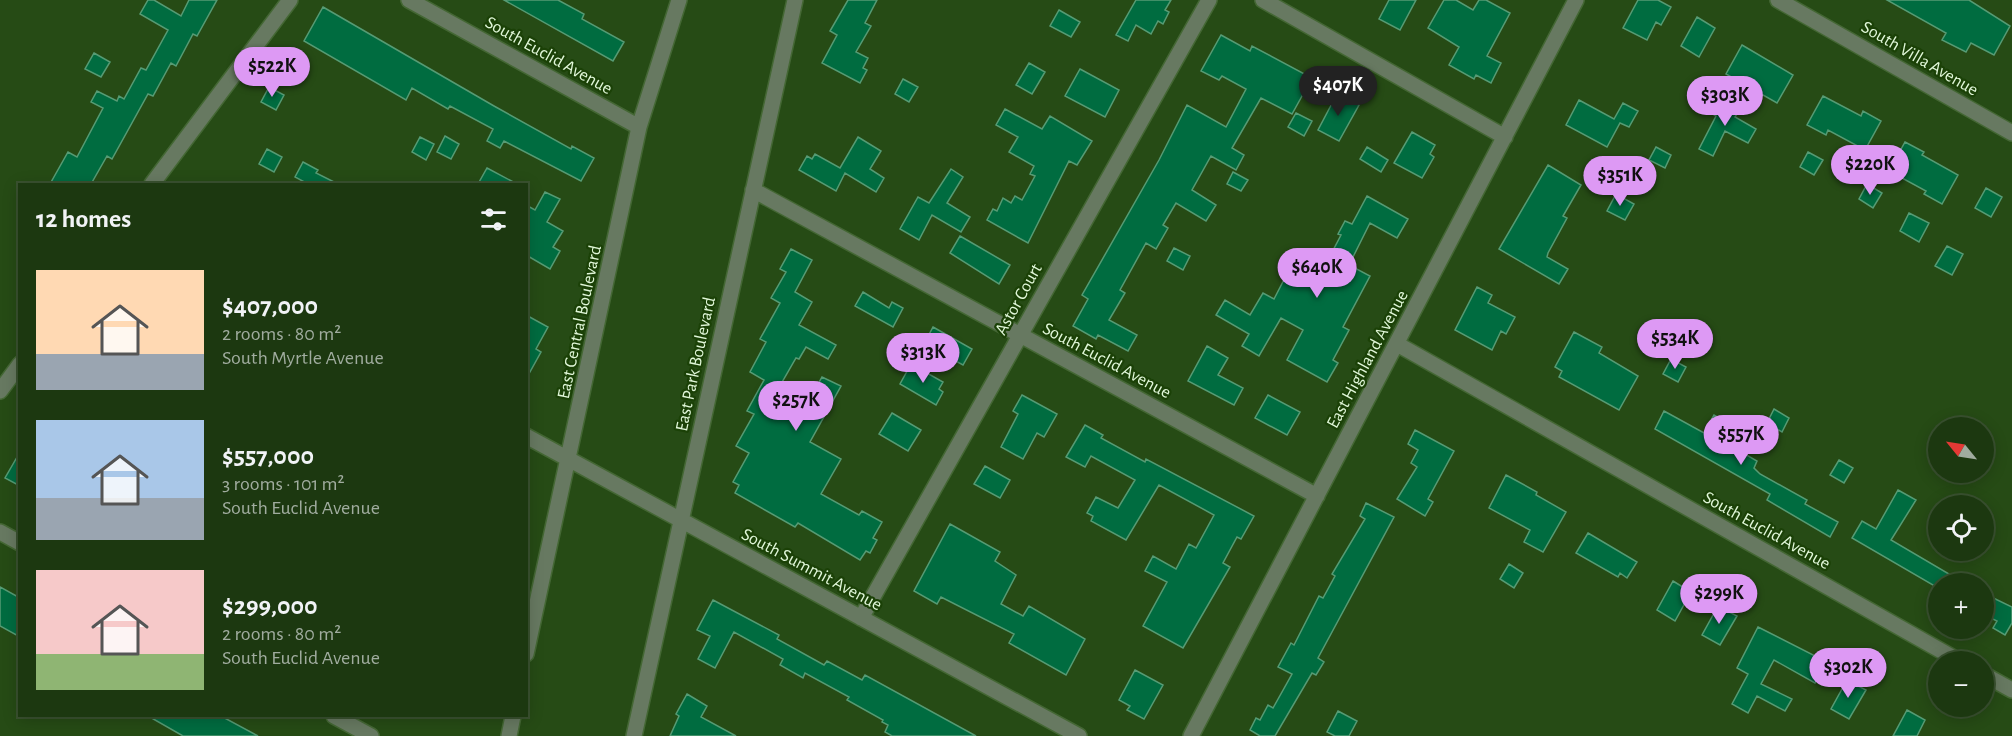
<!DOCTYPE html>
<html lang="en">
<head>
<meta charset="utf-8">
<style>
	:root { --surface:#1c3810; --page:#29431e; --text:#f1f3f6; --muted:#a0ac9f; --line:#3a5230; --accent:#dd99f4 }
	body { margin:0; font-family:"Alegreya Sans",sans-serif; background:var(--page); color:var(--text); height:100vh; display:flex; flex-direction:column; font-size:22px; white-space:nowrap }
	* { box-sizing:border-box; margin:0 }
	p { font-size:20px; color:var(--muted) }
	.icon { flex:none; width:33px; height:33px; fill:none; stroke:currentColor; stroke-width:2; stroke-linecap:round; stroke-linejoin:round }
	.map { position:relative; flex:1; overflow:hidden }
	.side { position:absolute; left:18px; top:183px; width:510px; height:534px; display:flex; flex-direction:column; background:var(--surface); border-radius:0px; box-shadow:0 3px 15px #0003,0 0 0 2px var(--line) }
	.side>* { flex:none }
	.needle { width:39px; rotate:300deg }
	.buttons { position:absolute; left:1928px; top:417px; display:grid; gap:12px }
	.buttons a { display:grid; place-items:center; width:66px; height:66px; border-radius:50%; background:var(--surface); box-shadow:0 3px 15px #0003,0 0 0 2px var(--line); font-size:30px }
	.price { position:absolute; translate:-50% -51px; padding:0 14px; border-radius:21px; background:var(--accent); color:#111; font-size:20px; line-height:39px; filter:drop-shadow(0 2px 3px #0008) }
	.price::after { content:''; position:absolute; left:50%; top:36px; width:18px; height:14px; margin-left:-9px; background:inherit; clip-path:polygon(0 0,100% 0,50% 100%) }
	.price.active { background:#222; color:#fff }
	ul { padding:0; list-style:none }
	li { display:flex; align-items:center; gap:18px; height:150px; padding:0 18px }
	li span { display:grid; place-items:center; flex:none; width:168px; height:120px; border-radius:0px; color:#555 }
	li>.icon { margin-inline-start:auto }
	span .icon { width:72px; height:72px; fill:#fffc; stroke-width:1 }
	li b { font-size:26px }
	h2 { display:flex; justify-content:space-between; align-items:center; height:72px; padding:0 18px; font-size:26px }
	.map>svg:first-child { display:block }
</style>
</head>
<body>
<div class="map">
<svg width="2012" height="736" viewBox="0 0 2012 736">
	<rect width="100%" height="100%" fill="#264b15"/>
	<!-- building -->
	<path fill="#006c40" stroke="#569b74" stroke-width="1.5" d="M148,0h6l27,16 8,-16h28l-20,36 -4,-2 -17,32 -5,-3 -18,33 -5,-2 -36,65 -5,-3 -16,28h-41l18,-32 9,5 26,-49 -12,-6 6,-11 20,10 2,-5 5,3 17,-31 5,2 22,-40 -28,-16z
		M504,0h54l26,14 -2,5 42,23 -11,19z
		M848,0h29l-12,23 6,3 -15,26 12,6 -5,10 4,2 -7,13 -38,-20 15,-28 -7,-4z
		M1136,0h35l-6,10 4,2 -6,12 -5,-3 -7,13 -15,-9 -8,16 -12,-6z
		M1389,0h27l-16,30 -21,-11z
		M1444,0h12l17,10 6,-10h7l24,13 -23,43 14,7 -10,20 -15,-8 -2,4 -25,-14 10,-18 -31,-19z
		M1638,0h20l13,7 -10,18 -5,-3 -9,18 -24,-12z
		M1887,0h82l41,26 -16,29 -23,-12 -5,9 -24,-12 4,-7z
		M323,7l171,99 77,43 1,-3 22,12 -13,23 -77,-40 -4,7 -13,-7 6,-12 -43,-23 -2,3 -36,-21 -6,12 -102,-59z
		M1059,10l21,12 -9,15 -21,-11z
		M1697,17l18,11 -16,29 -18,-11z
		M1221,35l29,16 2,-5 60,32 -20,36 -31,-16 -29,50 12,7 -8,15 -25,-14 -19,34 24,15 -10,16 -30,-18 -13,22 5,3 -12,21 -10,-6 -26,47 5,3 -16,27 28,15 -9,16 -30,-16 -2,4 -23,-13 15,-27 -6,-4 77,-135 28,-55 39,22 20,-38 -24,-13 -3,4 -18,-9z
		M1742,45l51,30 -16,28 -51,-29z
		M94,53l16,9 -9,15 -16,-8z
		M1029,63l16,9 -13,22 -16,-9z
		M1080,69l39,21 -14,27 -40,-21z
		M903,79l15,8 -9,15 -14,-8z
		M269,87l15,8 -8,15 -15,-8z
		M1337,94l22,11 -20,36 -21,-11z
		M1823,96l38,20 2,-5 18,10 -16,29 -37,-20 -2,5 -19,-10z
		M1719,98l21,11 -5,8 21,12 -8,14 -23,-12 -12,25 -14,-7 17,-33 -5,-3z
		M1579,100l35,19 9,-16 15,8 -9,16 -9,-4 -13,24 -41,-22z
		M1005,109l37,20 8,-13 42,25 -15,24 -8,-4 -41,82 -41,-23 6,-11 4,2 6,-13 8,5 4,-7 7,4 13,-24 -5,-2 4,-8 -25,-14 9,-15 -22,-12z
		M1296,113l16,8 -8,15 -16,-9z
		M1412,132l23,13 -5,9 4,3 -12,21 -28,-15z
		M445,136l14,8 -8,15 -14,-7z
		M420,137l14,7 -8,16 -14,-8z
		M858,137l23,14 -11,18 14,9 -8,14 -31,-19 -9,18 -37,-21 8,-14 5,3 3,-5 25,14z
		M1905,142l19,10 -2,3 36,20 -16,29 -18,-10 2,-3 -37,-20z
		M1367,147l21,13 -7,12 -21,-13z
		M1656,147l15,8 -6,13 -16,-8z
		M267,149l15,8 -8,15 -15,-8z
		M1808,152l15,8 -9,15 -14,-8z
		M303,162l15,8 -2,3 22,11h-30l-13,-7z
		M1548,165l33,20 -18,31 4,2 -19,35 -1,4 21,12 -9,15 -60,-35z
		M487,168l30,16h-39z
		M951,169l12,8 -16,26 23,14 -9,15 -29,-17 -13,25 -19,-11 18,-32 11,6z
		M1233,172l15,8 -7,11 -14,-7z
		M1867,184l15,9 -9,15 -14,-9z
		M1986,188l16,9 -11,20 -16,-9z
		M545,192l15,7 -13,23 16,9 -10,16 7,4 -10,18 -24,-14v-50l9,5z
		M1616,194l18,10 -9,16 -18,-9z
		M1367,196l41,23 -11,19 -27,-15 -21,42 21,11 -27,51 6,3 -16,30 5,3 -11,19 -40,-22 16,-30 -22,-12 -22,38 -17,-10 7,-12 -33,-19 9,-15 25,15 13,-22 11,6 14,-27 27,13 26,-50 -3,-1 7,-13 7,3z
		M1909,213l20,10 -10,19 -19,-11z
		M960,236l50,29 -11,19 -49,-31z
		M1947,246l16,8 -11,21 -17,-9z
		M1174,248l16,8 -7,14 -16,-9z
		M791,249l21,11 -17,32 17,10 -13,23 37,20 -8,14 -22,-12 -7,12 -3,-1 -23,40 29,15 20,-36 19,9 -31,56 31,17 -20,35 38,21 3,-4 20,11 -9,16 4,2 -7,13 -4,-2 -6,9 -62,-37 -3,4 -60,-34 4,-8 -6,-3 16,-29 -13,-7 18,-32 -7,-3 17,-31 -14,-8 16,-30 -6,-3 20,-36 -9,-5 15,-26 -6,-3z
		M1477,287l15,8 -4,8 27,14 -9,17 -5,-3 -9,19 -37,-20z
		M863,292l26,16 3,-6 11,6 -10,19 -38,-21z
		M526,315l22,12 -12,22 5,3 -15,27z
		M933,327l39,22 -9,16 -39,-21z
		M1574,332l28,15 -3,6 39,23 -19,34 -60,-33 3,-6 -7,-4z
		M1207,346l21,12 -10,17 25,13 -9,17 -46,-24z
		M1671,359l15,8 -8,15 -15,-8z
		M911,364l32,18 -4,7 4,3 -7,13 -36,-21z
		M1022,395l35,19 -13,23 -7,-4 -14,26 -22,-12 17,-33 -5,-3z
		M1268,395l32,17 -13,23 -32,-17z
		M1774,409l15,9 -7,14 -15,-9z
		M1664,411l40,22 10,-18 21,12 -9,16 31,18 -3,7 6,6 47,26 -2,4 33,18 -8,15 -63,-37 3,-6 -115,-65z
		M892,413l29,17 -13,21 -29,-17z
		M1085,425l18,10 -2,3 44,24 1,-3 108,57 -13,23 -4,-2 -14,26 7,4 -47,81 -40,-22 24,-44 -22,-11 8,-15 23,13 13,-25 7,4 18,-33 -55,-30 -33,55 -35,-19 2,-5 -6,-3 9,-16 22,11 17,-28 -44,-24 -6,11 -19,-10z
		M1415,430l39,21 -26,48 5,3 -8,14 -28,-17 20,-32 -6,-4 7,-13 -10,-6z
		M20,452v34l-15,-8z
		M1839,460l14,8 -9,15 -14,-8z
		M985,466l25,14 -10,18 -26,-14z
		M1506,475l31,17 -1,3 30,17 -23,40 -19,-10 6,-12 -41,-22z
		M1898,490l18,10 -25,40 75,44h-28v4l-86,-50 10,-17 14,8z
		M1366,503l28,14 -76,141 6,4 -8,13 -4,-2 -37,63h-15l-10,-6 6,-12 4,2 8,-15 5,3 19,-34 -14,-7 13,-24 3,2 25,-49 4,2 12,-22 -3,-2 33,-55 -5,-3z
		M950,524l50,28 -5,9 21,14 -15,29 22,12 6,-10 56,33 -19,36 -57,-32 5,-9 -73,-37 -4,7 -23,-13z
		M1588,533l49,29 -10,16 -7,-5 -2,4 -42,-24z
		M1509,564l14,9 -9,15 -14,-9z
		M1673,581l18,11 -16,29 -18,-11z
		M0,587l20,11v39l-20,-11z
		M1983,593l29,14v16l-7,12 -12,-7 4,-7 -14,-7z
		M713,600l66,35 -2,4 47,26 3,-4 35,19 3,-5 111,61h-84l-7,-4 3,-7 -6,-3 1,-2 -36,-20 2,-3 -44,-24 -2,5 -23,-13 3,-6 -49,-27 -19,36 -17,-9 12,-23 -13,-6z
		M1718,606l19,10 -17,29 -18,-10z
		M1758,627l69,35 -12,21 -41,-23 -13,24 31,15 -7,12 -28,-15 -9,17 -16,-9 16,-30 -11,-6z
		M1135,670l28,15 -19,34 -17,-9 3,-4 -11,-6z
		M1847,680l19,10 -17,29 -18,-10z
		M687,694l20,12 -6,11 35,19h-66l9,-20 -3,-2z
		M1907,710l18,10 -8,16h-24z
		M1338,711l19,10 -8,15h-14l-8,-4z
		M148,716h73l37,20h-75z"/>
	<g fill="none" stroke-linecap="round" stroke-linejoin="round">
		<defs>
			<path id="minor" d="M409,0l230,127
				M1263,0l242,137
				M1778,0l234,133
				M152,184l138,-184
				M753,190l564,306
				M1397,344l564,318
				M0,391l20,-27
				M526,436l553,300
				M0,532l20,11
				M861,618l348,-618
				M526,654l113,-527 40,-127
				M1983,674l29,16
				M334,716l37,20
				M509,736l4,-20
				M634,736l161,-736
				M1191,736l385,-736"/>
		</defs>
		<!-- minor casing -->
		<use href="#minor" stroke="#446734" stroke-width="18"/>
		<!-- minor -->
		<use href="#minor" stroke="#677961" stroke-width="15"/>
	</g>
	<g text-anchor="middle" stroke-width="4.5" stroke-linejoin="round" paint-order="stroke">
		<!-- street labels -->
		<g font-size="18" fill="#e1f7d9" stroke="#1b4107">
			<text transform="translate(549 55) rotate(29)" y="6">South Euclid Avenue</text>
			<text transform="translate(1920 58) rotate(30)" y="6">South Villa Avenue</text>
			<text transform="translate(1018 299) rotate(-61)" y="6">Astor Court</text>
			<text transform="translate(579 322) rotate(-78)" y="6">East Central Boulevard</text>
			<text transform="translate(1367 359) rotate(-62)" y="6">East Highland Avenue</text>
			<text transform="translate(1107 360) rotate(28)" y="6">South Euclid Avenue</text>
			<text transform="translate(695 364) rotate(-78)" y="6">East Park Boulevard</text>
			<text transform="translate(1767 530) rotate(29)" y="6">South Euclid Avenue</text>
			<text transform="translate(812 569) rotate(28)" y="6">South Summit Avenue</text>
		</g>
	</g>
</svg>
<div class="buttons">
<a><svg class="needle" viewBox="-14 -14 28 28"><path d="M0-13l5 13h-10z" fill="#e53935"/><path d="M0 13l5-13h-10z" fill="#a0ac9f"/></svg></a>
<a><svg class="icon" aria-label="locate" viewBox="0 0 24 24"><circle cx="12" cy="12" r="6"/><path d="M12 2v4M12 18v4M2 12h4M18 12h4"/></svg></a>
<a>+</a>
<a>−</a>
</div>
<b class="price" style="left:272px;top:98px">$522K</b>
<b class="price active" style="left:1338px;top:117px">$407K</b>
<b class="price" style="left:1725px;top:127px">$303K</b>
<b class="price" style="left:1870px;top:196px">$220K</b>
<b class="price" style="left:1620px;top:207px">$351K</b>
<b class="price" style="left:1317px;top:299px">$640K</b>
<b class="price" style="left:1675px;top:370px">$534K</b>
<b class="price" style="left:923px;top:384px">$313K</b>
<b class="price" style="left:796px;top:432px">$257K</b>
<b class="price" style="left:1741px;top:466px">$557K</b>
<b class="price" style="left:1719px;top:625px">$299K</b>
<b class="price" style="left:1848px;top:699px">$302K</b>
<section class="side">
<h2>12 homes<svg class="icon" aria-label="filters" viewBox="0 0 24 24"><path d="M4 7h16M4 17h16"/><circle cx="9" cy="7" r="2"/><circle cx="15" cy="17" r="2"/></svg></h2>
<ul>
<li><span style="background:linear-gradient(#ffd9b3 70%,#9aa5b1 0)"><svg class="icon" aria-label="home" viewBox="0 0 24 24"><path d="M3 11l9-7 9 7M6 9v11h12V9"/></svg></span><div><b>$407,000</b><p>2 rooms · 80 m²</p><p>South Myrtle Avenue</p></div></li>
<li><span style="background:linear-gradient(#a9c7e8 65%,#9aa5b1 0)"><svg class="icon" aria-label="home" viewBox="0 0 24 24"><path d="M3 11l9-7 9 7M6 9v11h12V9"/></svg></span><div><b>$557,000</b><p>3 rooms · 101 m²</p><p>South Euclid Avenue</p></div></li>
<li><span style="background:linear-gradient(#f6c9c9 70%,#8fb573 0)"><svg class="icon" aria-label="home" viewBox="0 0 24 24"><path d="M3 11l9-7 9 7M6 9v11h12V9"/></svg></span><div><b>$299,000</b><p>2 rooms · 80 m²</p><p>South Euclid Avenue</p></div></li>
</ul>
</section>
</div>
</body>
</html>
